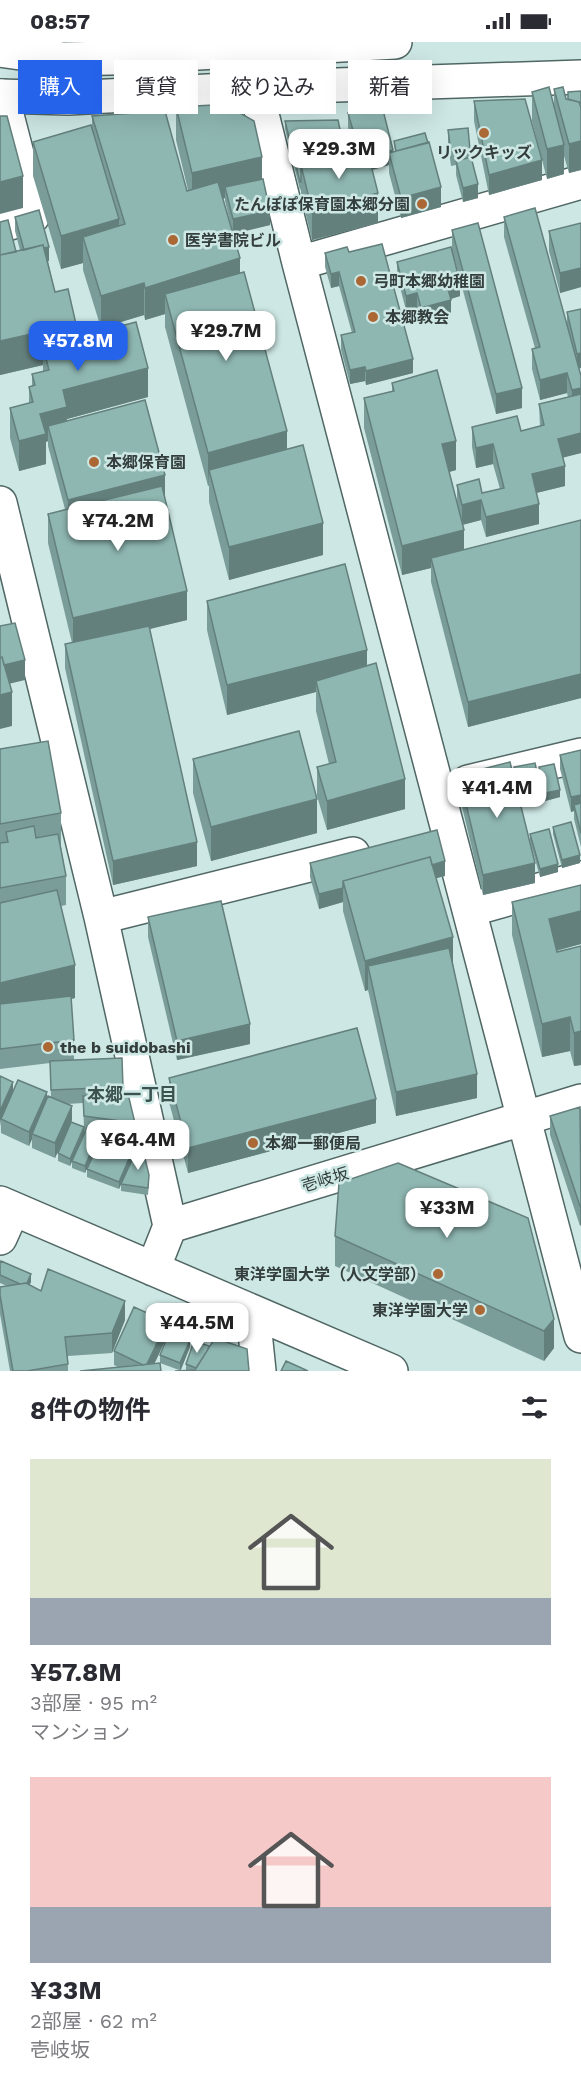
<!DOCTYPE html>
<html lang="ja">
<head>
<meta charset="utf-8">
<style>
	:root { --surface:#fff; --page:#f7f7f7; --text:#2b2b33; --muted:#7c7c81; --accent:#2563eb }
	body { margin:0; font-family:"Work Sans","Noto Sans JP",sans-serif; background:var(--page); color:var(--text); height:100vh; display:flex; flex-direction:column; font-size:22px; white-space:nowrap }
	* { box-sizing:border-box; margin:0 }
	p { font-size:20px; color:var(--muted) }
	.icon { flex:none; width:33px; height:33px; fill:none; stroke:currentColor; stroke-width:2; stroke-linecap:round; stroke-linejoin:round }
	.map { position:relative; height:1329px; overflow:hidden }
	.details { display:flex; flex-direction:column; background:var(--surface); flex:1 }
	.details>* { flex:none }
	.banner { position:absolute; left:18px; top:18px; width:546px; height:54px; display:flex; gap:12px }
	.price { position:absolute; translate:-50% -51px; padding:0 14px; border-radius:12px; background:#fff; color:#222; font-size:20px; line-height:39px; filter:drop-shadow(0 2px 3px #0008) }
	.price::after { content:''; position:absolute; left:50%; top:36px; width:18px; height:14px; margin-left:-9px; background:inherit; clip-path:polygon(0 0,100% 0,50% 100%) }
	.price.current { background:var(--accent); color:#fff }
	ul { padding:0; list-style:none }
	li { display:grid; align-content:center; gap:12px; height:318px; padding:0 30px }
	li span { display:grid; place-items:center; height:186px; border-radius:0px; color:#555 }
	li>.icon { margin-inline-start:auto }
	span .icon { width:108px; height:108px; fill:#fffc; stroke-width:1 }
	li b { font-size:26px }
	h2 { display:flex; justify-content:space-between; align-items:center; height:72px; padding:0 30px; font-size:26px }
	.tag { padding:0 21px; border-radius:0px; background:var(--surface); box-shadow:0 6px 24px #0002; font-size:21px; line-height:54px }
	.tag.current { background:var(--accent); color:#fff }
	.status { display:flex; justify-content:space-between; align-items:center; height:42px; padding:0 30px; background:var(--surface); direction:ltr }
	.status svg { height:16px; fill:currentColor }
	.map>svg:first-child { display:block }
</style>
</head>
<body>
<div class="status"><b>08:57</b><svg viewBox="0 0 49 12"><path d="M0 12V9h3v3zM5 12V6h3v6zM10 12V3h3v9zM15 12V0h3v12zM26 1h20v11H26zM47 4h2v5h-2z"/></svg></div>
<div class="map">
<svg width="581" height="1329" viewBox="0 0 581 1329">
	<rect width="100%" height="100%" fill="#cde7e4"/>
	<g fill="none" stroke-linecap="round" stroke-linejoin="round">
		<defs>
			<path id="minor" d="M244,0l55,221 282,1073
				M0,184l33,-10 -31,-120
				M299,221l282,-81
				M0,461l101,414 69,309
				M468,740l113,-27
				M469,868l112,-32
				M101,875l252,-63
				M0,1161l391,168
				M0,1196l13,-29
				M153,1227l17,-43 411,-125
				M253,1271l6,58"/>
			<path id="highway" d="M0,8l63,9 48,-1 284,-16
				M0,54l68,2 239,-12 274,-9"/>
		</defs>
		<!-- minor casing -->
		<use href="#minor" stroke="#506764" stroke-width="36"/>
		<!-- highway casing -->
		<use href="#highway" stroke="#506764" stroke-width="36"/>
		<!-- minor -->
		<use href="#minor" stroke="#fff" stroke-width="33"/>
		<!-- highway -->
		<use href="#highway" stroke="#fff" stroke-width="33"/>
	</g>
	<!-- wall -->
	<path fill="#7b9d99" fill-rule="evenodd" d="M554,47l12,10h2l13,-8v79l-12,3 -5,-17v18l-17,5 -15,-58v-29l22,15z
		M474,59l68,79 -53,15 -15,-74z
		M176,65l86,72 8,46 -37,8 7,40 47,176 36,106 -94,25 -20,-78v-16h-1l-43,-159v-13l-20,6 -1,-5 -43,13 -18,-58v-7l-22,6 -28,-93v-34l59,-12v-14l95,75 1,-1 -12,-50zM225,156v3l6,25 -8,-27z
		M348,71l45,39h2l-1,-11 47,66 -40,11 -12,-45v-8l-17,5 6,53 -66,17 -11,-45v-6l-1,1 -15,-61v-8l60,33 10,-2 -7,-25z
		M448,88l22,20v7l8,41 -15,4 -7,-27v-10l-5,1 -3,-22z
		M15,175l34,44h-1l7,31 21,46 72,59 -81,22v2l98,74h-1l23,125 -37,9 47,237 -84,19 -48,-217v-24l7,-1 -24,-100v-29l17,-5 -17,-63v-5l-2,1v22l-27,7 -9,-33v-30l19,-5v-16l3,-1v-12l11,-2v-7l-43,10v-153l16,30 4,-2 -5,-19z
		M504,175l63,109v-14l14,-3 -2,59 2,8v77l-18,4 2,29 -29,7 3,31 -53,13 -5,-17 -19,5 2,25 117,-30v178l-113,29 -37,-145v-14l-29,7 -38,-147v-30l28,-7v-8l64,87 -7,2 8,32v-19l25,8 18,-4 -7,-25 -17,4 -4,-21v-20l49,4 19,-5 -1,-22 29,-7 -1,-4 -27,7 -8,-31v-20l3,-1 -31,-111z
		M581,181v64l-21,6 -11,-42v-20z
		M452,188l70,178 -26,6 -42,-157 6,39 -9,3v15l-30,8 -4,-14 -11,2 -9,-34v-14l55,-12z
		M349,210l64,121 -47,12 -1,-4 -15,3 -9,-34v-15l11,-2 -13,-47 -8,2 -6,-21v-14z
		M207,559l160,65 38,143 -78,21 -10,-34v-29l12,-3 -13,-53v-19l-89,23 -20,-85z
		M0,707l61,64v34l5,29v29l-5,1 14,92 -4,1 3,41v20l48,-2 1,36 12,29v14l-6,-1 8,11 12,36 -1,12 -27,-4v-7l7,-15 -9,20 -32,-12v-8l16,-36 -6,-1 2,8 -14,33 -13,-5v-7l-2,5 -12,-5v-8l26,-26 -1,-24 -16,1 5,16 -17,38 -23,-10v-9l-3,7 -28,-13 -1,-57 13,15 34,9 4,-3 -1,-34 -50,6zM109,1092l14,2 -2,3z
		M581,708v97l-7,-28v-8l-3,1 -11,-43v-14z
		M193,717l124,74 -106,28 -18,-68z
		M514,725l28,35 -20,5 -8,-32z
		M539,725l21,30 -15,4 -6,-27z
		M459,733l76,108 -52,12 -24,-101z
		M553,785l27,36 -18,5 -9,-34z
		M530,792l28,38 -18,5 -10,-36z
		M310,821l135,13 -9,2 17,85 24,135 -81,18 -28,-126 -3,1 -22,-80v-9l-24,7 -9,-32z
		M512,860l69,42 -24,7v1l24,-6v119l-7,1 -4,-15 -28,6 -30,-122z
		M148,875l102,127 -73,16 -29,-123z
		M169,1036l207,45 -188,50 -19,-71z
		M581,1067l-1,117 -30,-91v-19z
		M335,1194l219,83v29l-10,13 -209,-95z
		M0,1221l31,19 -2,3 12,6 84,29 -13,33 -44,3v15h-58l-10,-57v-27l7,-1 -7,-3z
		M167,1295l-13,26 -36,4 -4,-2v-14z
		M190,1305l-9,23h5v-6l23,-16 40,23 -70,-1 -19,-7v-8z"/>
	<!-- shaded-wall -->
	<path fill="#64807d" d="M581,99v29l-12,3v-29z
		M564,103v29l-17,5v-30z
		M393,108v14l-4,-11v12l-28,8v-14z
		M262,115v33l-37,-3v11l-33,8v-33z
		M542,118v20l-53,15v-20z
		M23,134v32l-23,6v-32z
		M478,142v14l-15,4v-14z
		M441,145v20l-40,11v-20z
		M378,151v30l-66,17v-29z
		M270,169v14l-37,9v-15z
		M119,177v33l-36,-15v26l-22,6v-33z
		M49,205v14l-24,6v-14z
		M240,216v33l-75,3v20l-20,6v-32z
		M581,226v19l-21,6v-20z
		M339,230v14l-8,2v-14z
		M460,240v14l-13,4v-15z
		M144,241v32l-43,13v-32z
		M417,251v15l-11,2v-14z
		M451,258v14l-30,8v-14z
		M76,282v33l-33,-10v18l-43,10v-34z
		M581,311v15l-4,1v-15z
		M413,317v14l-47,12v-14z
		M365,325v14l-15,3v-14z
		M148,326v29l-81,22v17l-19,-10v15l-2,1v22l-27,7v-30l21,-27 23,-24z
		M567,331v20l-27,7v-20z
		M522,346v20l-26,6v-20z
		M581,346v20l-9,2v-20z
		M287,389v33l-78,6 -1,16v-33z
		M581,391v20l-23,6v-20z
		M456,399v29l-14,4v-30z
		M493,402v20l-17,4v-20z
		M565,424v20l-33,8v-20z
		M165,433v20l-97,25v-20z
		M481,458v20l-19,5v-20z
		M539,462v20l-53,13v-20z
		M323,481v32l-94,25v-33z
		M464,488v29l-33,-1v10l-29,7v-29z
		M187,549v29l-114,27v-29z
		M367,608v29l-51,2v11l-89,23v-30z
		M25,618v20l-25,6v-20z
		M581,632v24l-113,29v-25z
		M12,650v34l-12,3v-34z
		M405,737v30l-78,21v-29z
		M560,748v7l-15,4v-8z
		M542,753v7l-20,5v-7z
		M581,753v14l-7,-4v6l-3,1v-15z
		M317,757v34l-106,28v-34z
		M197,800v24l-84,19v-24z
		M580,813v8l-18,5v-8z
		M445,819v15l-97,25 -3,-13z
		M535,821v20l-52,12v-20z
		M558,822v8l-18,5v-8z
		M343,846v14l-24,7v-15z
		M581,869v33l-32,8v-33z
		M453,895v29h-85v24l-3,1v-30z
		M75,923v33l-75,18v-33z
		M570,975v34l-28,6v-33z
		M250,982v20l-73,16v-19z
		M581,989v34l-7,1v-33z
		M477,1032v24l-81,18v-24z
		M13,1040v14l-12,23 -1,7v-15z
		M47,1050v14l-15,28v5l-3,7v-14z
		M376,1057v24l-188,50v-25z
		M72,1064v14l-17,38v-15z
		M84,1085v8l-14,31v-7z
		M99,1091v7l-14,33v-7z
		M137,1098v8l-18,41v-7z
		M580,1164h1v19l-1,1z
		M31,1232v8l-6,12v-7z
		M125,1259v19l-13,33v-20z
		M554,1277v29l-10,13v-30z
		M167,1280v15l-16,34 -5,-5z
		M190,1298v7l-10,24v-8z"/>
	<!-- building -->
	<path fill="#8fb7b2" stroke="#64807d" stroke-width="1.5" d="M549,45l15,58 -17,4 -15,-57z
		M563,45l3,12 13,3 2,6v33l-12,3 -15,-55z
		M581,49v12l-2,-1 -11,-3v-7z
		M525,57l17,61 -53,15 -15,-74z
		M233,62l5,8 16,9 8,36 -70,16 -16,-66z
		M383,68l10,40 -24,7 -2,-8 -8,2 -11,-38z
		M165,69l22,80 31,-9 22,76 -95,30 -1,-5 -43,13 -18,-59 42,-13 -33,-108z
		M0,74h7l16,60 -23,6z
		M338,78l7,34 -44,11v17h-1l-15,-61z
		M91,83l28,94 -58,17 -28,-94z
		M468,86l2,22 -19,2 -3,-22z
		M425,91l3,10 -32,8 -2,-10z
		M429,100l12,45 -40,11 -12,-45z
		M367,107l11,44 -66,18 -11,-46z
		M471,115l7,27 -15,4 -7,-27z
		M263,137l7,32 -37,8 -8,-32z
		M535,166l46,168v12l-9,2 -5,-17 -27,7 -8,-31 8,-2 -36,-130z
		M39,168l10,37 -5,1 -1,-3 -19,5 -9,-33z
		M8,178l8,32 -16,3v-33z
		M478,181l44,165 -26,6 -44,-164z
		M581,181v45l-21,5 -11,-42z
		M382,202l31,115 -47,12 -1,-4 -15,3 -9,-35 14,-3 -16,-60 -8,2 -6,-21 22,-6 2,5z
		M43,203l12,47 13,-3 8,35 -76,17v-86z
		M451,205l9,35 -13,3 4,15 -30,8 -4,-15 -11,3 -9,-34z
		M244,230l43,159 -79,22 -43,-159z
		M581,267v44l-4,1 -10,-42z
		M136,280l12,46 -85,22 4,17 -27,7 6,20 -27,7 -9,-33 23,-6 -4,-15 6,-2 -3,-11 17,-4 -6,-23z
		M437,328l19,71 -14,3 22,86 -62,16 -38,-148 30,-7 -2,-8z
		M581,352v39l-23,6 7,27 -33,8 7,30 -53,13 -5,-17 -19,5 -5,-20 22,-6 3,14 22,-5 -11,-44 -17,4 -4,-21 45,-11 4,15 23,-6 -5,-21z
		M145,358l20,75 -97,25 -20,-74z
		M303,403l20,78 -94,24 -20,-77z
		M162,444l25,105 -114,27 -25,-104z
		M581,478v154l-113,28 -37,-144z
		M345,522l22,86 -140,35 -20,-84z
		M15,581l10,37 -21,5 -2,-8 -2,1v-32z
		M149,584l48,216 -84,19 -48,-217z
		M2,615l10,35 -12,3v-37z
		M376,621l29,116 -78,22 -10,-34 19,-5 -20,-81z
		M299,689l18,68 -106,28 -18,-68z
		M48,699l13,72 -61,11v-75z
		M581,708v45l-10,2 -11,-42z
		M510,720l25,101 -52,12 -24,-100z
		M535,721l7,32 -20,5 -8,-33z
		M554,722l6,26 -15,3 -6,-26z
		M581,761v30l-7,-28z
		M571,780l9,33 -18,5 -9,-33z
		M34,784l2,12 22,-4 8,42 -66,12v-45l8,-1 -2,-10z
		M549,787l9,35 -18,5 -10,-35z
		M437,788l8,31 -13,4 -2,-8 -87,24v7l-24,6 -9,-31z
		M430,815l23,80 -88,24 -22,-80z
		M581,843v26l-32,8 8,33 24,-6v85l-7,2 -4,-16 -28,7 -30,-122z
		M57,848l18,75 -75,18v-80z
		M221,859l29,123 -73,17 -29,-124z
		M449,906l28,126 -81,18 -28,-126z
		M71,954l3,44 -74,9v-45z
		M357,986l19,71 -188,49 -19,-70z
		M122,1016l1,29 -72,3 -1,-29z
		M0,1034l13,6 -13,29z
		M18,1038l29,12 -18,40 -28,-13z
		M128,1052l7,29 -51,-7 -1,-20z
		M48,1054l24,10 -17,37 -23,-9z
		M580,1065l1,99h-1l-30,-90z
		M71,1080l13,5 -14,32 -12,-6z
		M87,1086l12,5 -14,33 -13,-5z
		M104,1090l17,7 2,-5 14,6 -18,42 -32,-13z
		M142,1104l7,29 -1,13 -27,-4 17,-37z
		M398,1121l130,55 26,101 -10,12 -209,-95 4,-53z
		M1,1219l30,13 -4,9 -7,1 -20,-9v-12z
		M48,1227l77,32 -13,32 -47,4 3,27 -41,7h-14l-13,-76v-8l26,-4 15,8z
		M134,1265l33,15 -20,42 -4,1 -29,-14z
		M170,1289l20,9 -10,23 -20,-8z
		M215,1296l32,11 2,22h-74l20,-1z
		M194,1299l15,5 -2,5 -11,17 -10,-4z
		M286,1319l22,10h-27z
		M160,1321l1,8h-81z"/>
	<!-- markers -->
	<g fill="#ab6835" stroke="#cde7e4" stroke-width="2">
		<circle cx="484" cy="91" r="6"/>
		<circle cx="422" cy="162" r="6"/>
		<circle cx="173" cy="198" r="6"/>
		<circle cx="361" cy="239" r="6"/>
		<circle cx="373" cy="275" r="6"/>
		<circle cx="94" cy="420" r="6"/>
		<circle cx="48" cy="1005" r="6"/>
		<circle cx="253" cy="1101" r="6"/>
		<circle cx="438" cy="1232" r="6"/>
		<circle cx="480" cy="1268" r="6"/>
	</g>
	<g text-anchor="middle" stroke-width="5" stroke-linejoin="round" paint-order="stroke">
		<!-- poi labels -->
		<g font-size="16" font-weight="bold" fill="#343f3d" stroke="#cde7e4" text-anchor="start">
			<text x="484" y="116" text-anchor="middle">リックキッズ</text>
			<text x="410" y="168" text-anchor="end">たんぽぽ保育園本郷分園</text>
			<text x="185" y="204">医学書院ビル</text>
			<text x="373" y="245">弓町本郷幼稚園</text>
			<text x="385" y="281">本郷教会</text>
			<text x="106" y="426">本郷保育園</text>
			<text x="60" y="1011">the b suidobashi</text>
			<text x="265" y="1107">本郷一郵便局</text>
			<text x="426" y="1238" text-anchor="end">東洋学園大学（人文学部）</text>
			<text x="468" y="1274" text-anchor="end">東洋学園大学</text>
		</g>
		<!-- street labels -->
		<g font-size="16" fill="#343f3d" stroke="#cde7e4">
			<text transform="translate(325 1137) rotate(-17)" y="6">壱岐坂</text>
		</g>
		<!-- neighbourhood labels -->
		<g font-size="18" font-weight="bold" fill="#3b524f" stroke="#cde7e4">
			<text x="132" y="1059">本郷一丁目</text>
		</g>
	</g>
</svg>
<b class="price" style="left:339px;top:138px">¥29.3M</b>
<b class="price" style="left:226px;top:320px">¥29.7M</b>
<b class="price current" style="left:78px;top:330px">¥57.8M</b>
<b class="price" style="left:118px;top:510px">¥74.2M</b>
<b class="price" style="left:497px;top:777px">¥41.4M</b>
<b class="price" style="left:138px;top:1129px">¥64.4M</b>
<b class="price" style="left:447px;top:1197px">¥33M</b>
<b class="price" style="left:197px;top:1312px">¥44.5M</b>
<div class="banner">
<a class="tag current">購入</a>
<a class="tag">賃貸</a>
<a class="tag">絞り込み</a>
<a class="tag">新着</a>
</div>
</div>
<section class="details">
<h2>8件の物件<svg class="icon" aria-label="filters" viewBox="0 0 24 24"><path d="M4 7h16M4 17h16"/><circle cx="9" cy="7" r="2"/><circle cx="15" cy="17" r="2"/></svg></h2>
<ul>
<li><span style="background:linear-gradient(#dfe7d0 75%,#9aa5b1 0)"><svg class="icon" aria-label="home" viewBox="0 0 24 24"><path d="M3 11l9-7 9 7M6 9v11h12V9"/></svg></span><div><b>¥57.8M</b><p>3部屋 · 95 m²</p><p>マンション</p></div></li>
<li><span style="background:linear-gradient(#f6c9c9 70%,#9aa5b1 0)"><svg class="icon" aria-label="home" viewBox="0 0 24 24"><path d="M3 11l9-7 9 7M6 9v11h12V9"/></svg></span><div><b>¥33M</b><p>2部屋 · 62 m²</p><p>壱岐坂</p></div></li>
</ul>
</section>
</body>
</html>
